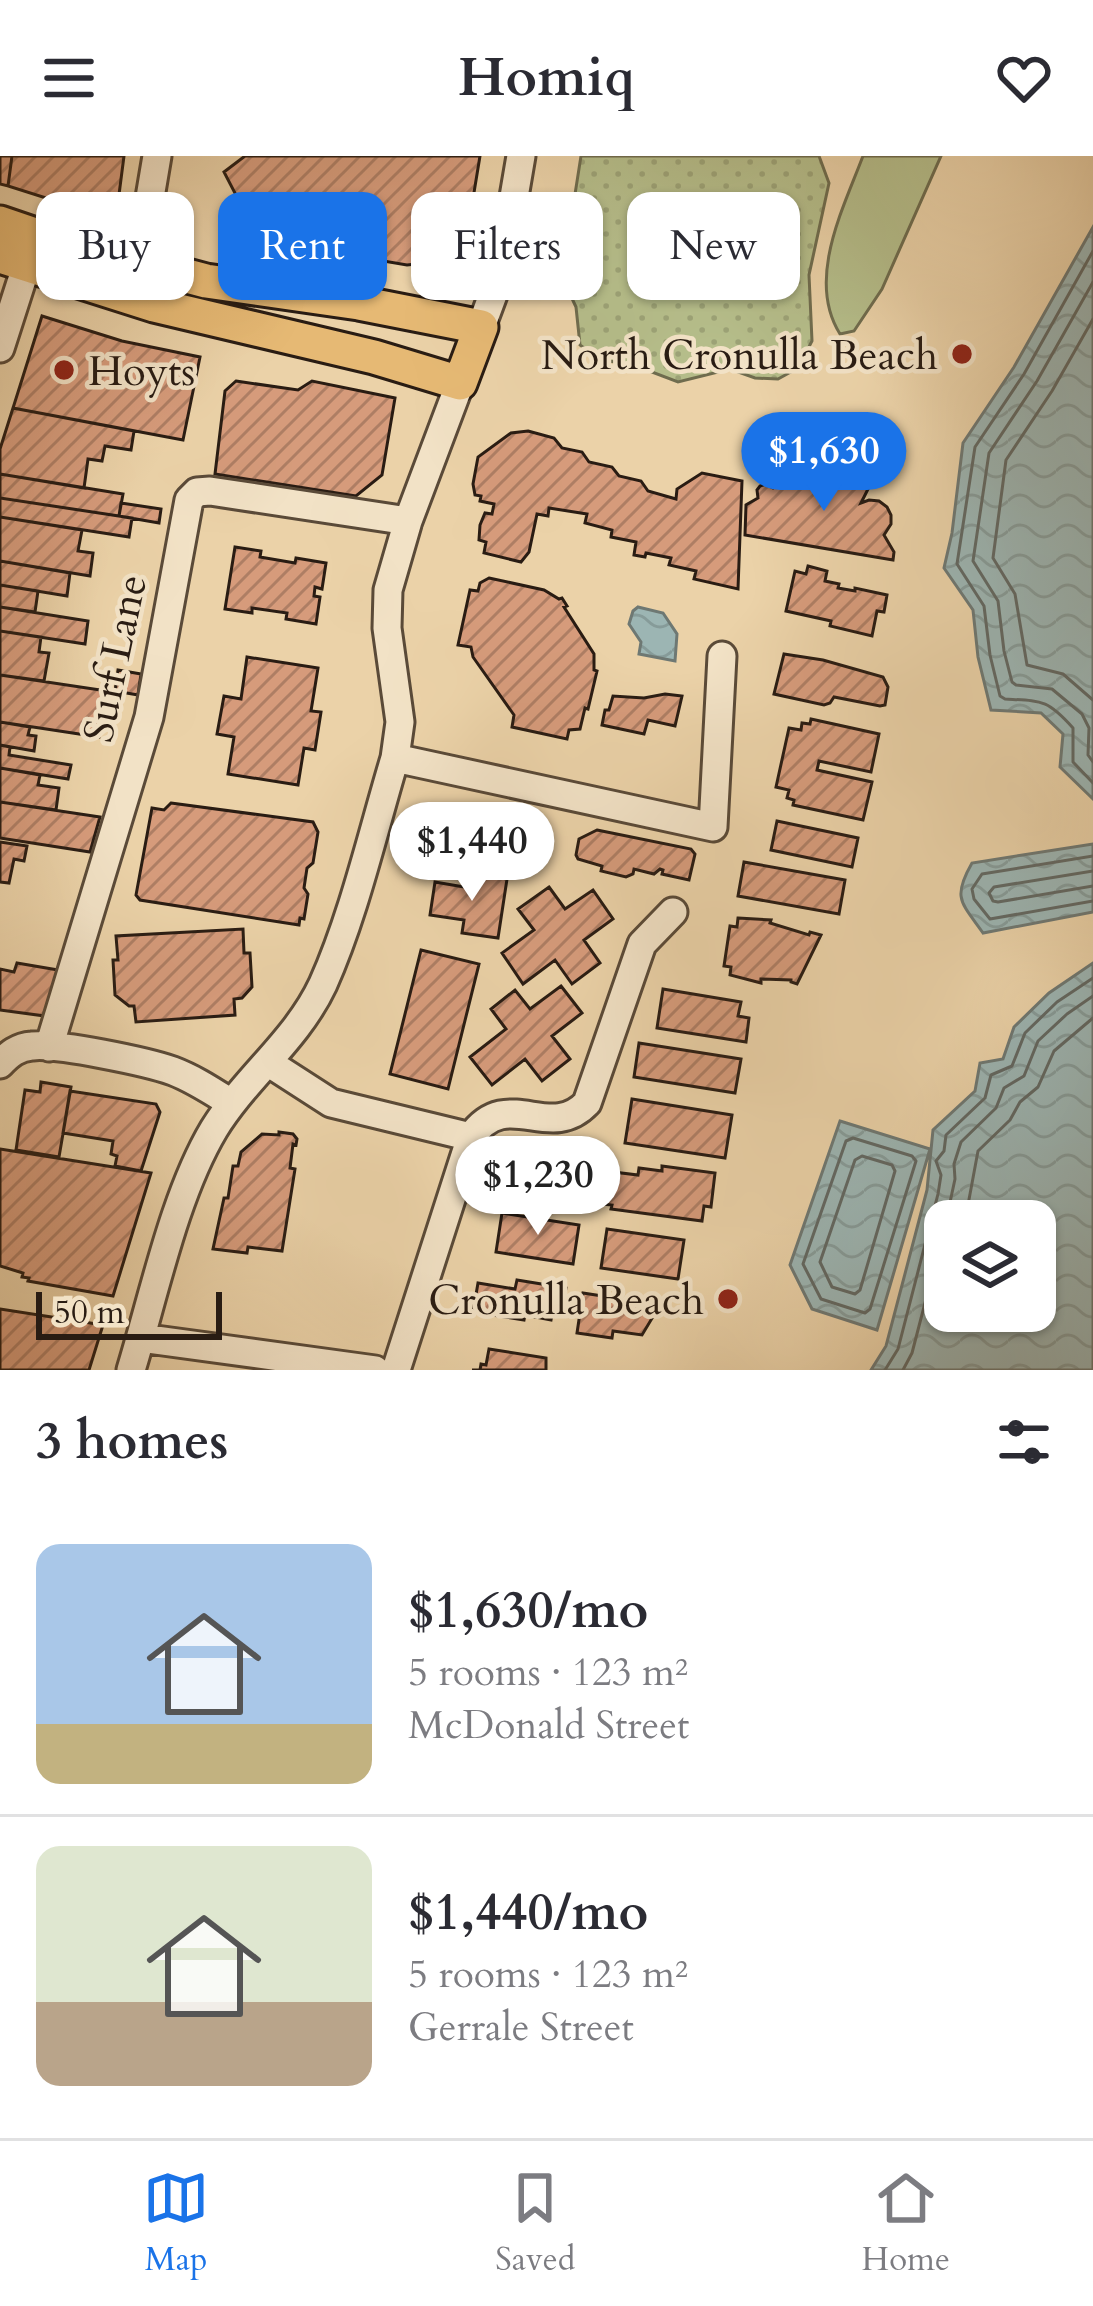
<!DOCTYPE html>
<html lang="en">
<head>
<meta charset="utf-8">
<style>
	:root { --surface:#fff; --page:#f2f2f3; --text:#2b2b33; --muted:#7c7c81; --line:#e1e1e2; --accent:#1a73e8 }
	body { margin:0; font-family:Cardo,serif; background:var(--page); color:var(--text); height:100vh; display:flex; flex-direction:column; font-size:45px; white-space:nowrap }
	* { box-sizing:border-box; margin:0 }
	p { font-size:39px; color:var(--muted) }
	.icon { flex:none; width:66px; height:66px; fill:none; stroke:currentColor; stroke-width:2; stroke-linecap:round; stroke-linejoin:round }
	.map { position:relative; height:1214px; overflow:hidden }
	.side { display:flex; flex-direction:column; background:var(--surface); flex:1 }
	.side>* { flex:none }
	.top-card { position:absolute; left:36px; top:36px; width:1023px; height:108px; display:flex; gap:24px }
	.fabs { position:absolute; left:924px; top:1044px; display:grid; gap:24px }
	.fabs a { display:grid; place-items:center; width:132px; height:132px; border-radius:24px; background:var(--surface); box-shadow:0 3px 9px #0004; font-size:60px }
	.scale { position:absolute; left:36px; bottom:30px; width:186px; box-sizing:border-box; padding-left:12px; border:6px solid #291c13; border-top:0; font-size:33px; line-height:42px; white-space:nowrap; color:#291c13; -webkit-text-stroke:9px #f2e2c6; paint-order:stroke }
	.price { position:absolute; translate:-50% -102px; padding:0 27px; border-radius:42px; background:#fff; color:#222; font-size:39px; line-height:78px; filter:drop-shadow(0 3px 6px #0008) }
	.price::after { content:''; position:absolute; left:50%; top:72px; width:36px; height:27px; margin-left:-18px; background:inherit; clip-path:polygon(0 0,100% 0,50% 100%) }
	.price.current { background:var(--accent); color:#fff }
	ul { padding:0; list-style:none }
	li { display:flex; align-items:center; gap:36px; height:300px; padding:0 36px }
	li+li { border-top:3px solid var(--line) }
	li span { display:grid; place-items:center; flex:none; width:336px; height:240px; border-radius:24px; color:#555 }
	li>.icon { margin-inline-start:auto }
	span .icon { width:144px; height:144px; fill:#fffc; stroke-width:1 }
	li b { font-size:51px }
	h2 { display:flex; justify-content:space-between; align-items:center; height:144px; padding:0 36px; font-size:51px }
	.pill { padding:0 42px; border-radius:24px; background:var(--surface); box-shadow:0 3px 9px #0004; font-size:42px; line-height:108px }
	.pill.current { background:var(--accent); color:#fff }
	header { display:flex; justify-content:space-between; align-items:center; height:156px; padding:0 36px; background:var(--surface); font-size:54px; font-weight:800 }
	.dock { display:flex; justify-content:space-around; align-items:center; height:168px; border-top:3px solid var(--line); background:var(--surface); font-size:33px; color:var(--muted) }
	.dock a { display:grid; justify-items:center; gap:6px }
	.dock .current { color:var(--accent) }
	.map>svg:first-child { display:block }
</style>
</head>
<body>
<header><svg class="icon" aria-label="menu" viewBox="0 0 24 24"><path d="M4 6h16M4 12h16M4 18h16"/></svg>Homiq<svg class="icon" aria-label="heart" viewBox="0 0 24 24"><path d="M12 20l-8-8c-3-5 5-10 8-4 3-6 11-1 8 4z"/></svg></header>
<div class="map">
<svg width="1093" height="1214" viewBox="0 0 1093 1214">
	<defs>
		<pattern id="park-dots" width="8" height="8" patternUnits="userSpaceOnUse" patternTransform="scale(3)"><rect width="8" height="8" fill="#b5bd8a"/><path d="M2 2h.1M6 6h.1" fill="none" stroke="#9ca276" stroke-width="1.8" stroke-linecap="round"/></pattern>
		<pattern id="water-waves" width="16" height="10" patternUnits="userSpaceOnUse" patternTransform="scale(3)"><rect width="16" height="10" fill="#9cb5b3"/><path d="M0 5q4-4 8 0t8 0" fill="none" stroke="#869b99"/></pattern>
		<pattern id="building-hatch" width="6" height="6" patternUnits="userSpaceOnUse" patternTransform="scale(3)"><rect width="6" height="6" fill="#d69b7b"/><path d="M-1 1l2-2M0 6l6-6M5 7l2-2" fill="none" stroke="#ae7e64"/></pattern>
	</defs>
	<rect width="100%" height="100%" fill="#ebd2a8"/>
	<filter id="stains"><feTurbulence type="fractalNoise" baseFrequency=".00167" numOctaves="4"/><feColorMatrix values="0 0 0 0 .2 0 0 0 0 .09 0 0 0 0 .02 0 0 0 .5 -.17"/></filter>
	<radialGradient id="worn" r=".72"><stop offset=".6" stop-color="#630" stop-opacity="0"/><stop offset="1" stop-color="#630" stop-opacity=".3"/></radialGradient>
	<!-- grass -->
	<path fill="#b5bd8a" stroke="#6f6c4e" stroke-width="3" d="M863,0h78l-59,133 -28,42 -14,3c-34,-54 3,-125 23,-178z"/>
	<!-- park -->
	<path fill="url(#park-dots)" stroke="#6f6c4e" stroke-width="3" d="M581,0h238l10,27 -20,92 3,66 -14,27 -20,11 -23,-1 -25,-9 -52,13 -47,-18 -31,-4 -20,-15 -4,-38 -14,-30z"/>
	<!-- water -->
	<path fill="url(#water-waves)" stroke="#6e7873" stroke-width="3" fill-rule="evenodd" d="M1093,71v572l-33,-32 3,-33 -22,-21 -50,-3 -13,-53 -5,-47 -29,-42 8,-35 11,-90 51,-76z
		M638,451l25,6 14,21 -2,27 -36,-7 2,-12 -12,-18 4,-13z
		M1093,688v68l-110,21c-22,-31 -31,-35 -11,-70z
		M1093,807v407h-222l15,-24 41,-156 6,-60 42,-39 5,-28 23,-4 11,-32 35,-34zM945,1065h90v90h-90z
		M840,965l90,28 -53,181 -65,-21 -22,-44z"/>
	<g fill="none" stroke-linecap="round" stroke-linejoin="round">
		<!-- shore -->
		<path stroke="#626863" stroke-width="3" d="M1093,95l-69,123 -49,73 -18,117 27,42 6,49 10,41 5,3c37,2 42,0 68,29v34l20,21
			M1093,126l-56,99 -48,72 -16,108 25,40 6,50 8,31 4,3 36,4 30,25 7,14 -1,27 5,7
			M1093,163l-41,72 -46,69 -13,98 22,36 12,71 36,9 30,26
			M1093,700l-111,18 -10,15 2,10 16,20 103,-18
			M1093,715l-99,16 -5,6 4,8 5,1 95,-16
			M853,982l59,18 4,5 -46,148 -5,4 -44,-14 -18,-35 43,-123z
			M862,1000l30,9 3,6 -35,119 -5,4 -23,-7 -12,-25 35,-102z
			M946,1065l9,-42 -1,-15 7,-22 35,-34 8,-20 20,-12 14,-35 29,-27 26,-18
			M965,1065l13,-70 32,-31 10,-18 18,-15 16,-36 39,-33
			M885,1214l13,-21 40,-155 3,-19 -5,-14 8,-10 2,-16 39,-37 6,-23 21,-9 13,-33 32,-31 36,-24
			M903,1214l9,-17 33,-127"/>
	</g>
	<!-- building -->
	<path fill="url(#building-hatch)" stroke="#291c13" stroke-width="3" d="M0,0h12l-4,30 -8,-2z
		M12,0h112l-7,54 -11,7 -98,-31z
		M245,0h235l-13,79 -14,-2 -8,14 -20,13 1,3 -19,2 -136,-23 -37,-46 2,-1 -12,-23z
		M42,160l80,25 78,16 -17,83 -170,-32z
		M236,225l62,9 14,-9 83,17 -13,77 -26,21 -141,-22 10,-83z
		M13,252l121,23 -3,19 -26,-4 -3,15 -14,-2 -4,29 -84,-14v-25z
		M528,275l26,7 8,10 20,4 7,10 23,5 7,9 22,5 7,10 28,8 1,-10 25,-16 40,8 -4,108 -44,-10 2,-8 -27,-6 2,-7 -25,-5 -1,4 -11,-2 2,-13 -25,-5 1,-7 -27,-7 2,-9 -38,-6 -1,8 -11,-2 -8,38 -8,10 -37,-9 2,-11 -7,-2 1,-15 5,-12 7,1 2,-10 -14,-3 1,-5 -6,-1 -2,-11 5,-27 33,-24z
		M854,304l13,3 6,9 -1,9 -11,22 8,-3 10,1 8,6 4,8v9l-7,11 10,17 -1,8 -148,-25 1,-30 12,-7 -1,-8 3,-4 6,-2 7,4 6,-5 27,4 12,-2 3,-15 20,2 4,-8z
		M0,318l123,20 -4,22 -119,-18z
		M0,342l132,20 -3,19 -129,-20z
		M121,347l40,6 -2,14 -40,-7z
		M0,361l82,13 -4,21 15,2 -3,23 -90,-15z
		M235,391l26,4 -1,6 35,6 1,-5 30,5 -4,26 -7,-2 -1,9 6,1 -4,27 -30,-5 1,-6 -35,-5v5l-27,-4z
		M0,405l70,12 -3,23 -67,-11z
		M808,410l19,5 -2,10 14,3 -1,4 17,3v-3l32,7 -3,17 -7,-1 -5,25 -42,-10 1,-5 -45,-10 9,-40 11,3z
		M489,422l55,12 15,9 3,-1 5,8 -3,1 30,47v16l3,1 -9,38 -3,-1 -5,21 -11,1 -2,9 -55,-12 2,-12 -41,-58 -2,-10 -13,-2 12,-55 8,1 2,-8z
		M0,429l38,6 -3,21 -35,-5z
		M0,451l88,14 -3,23 -85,-13z
		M0,475l41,6 -2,15 10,1 -5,28 -44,-6z
		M784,498l39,6 60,17 5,10 -3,18 -5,1 -46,-9 -4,6 -6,2 -50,-11z
		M247,501l71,11 -7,43 10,1 -6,38 -11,-2 -6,37 -70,-11 6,-37 -17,-3 7,-38 17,3z
		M118,514l23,4 -3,21 -23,-4z
		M0,519l107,16 -8,46 -99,-15z
		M665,538l17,2 -7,30 -27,-6 -4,14 -42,-9 3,-15h4l4,-14 31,2z
		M811,563l68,15 -8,38 -52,-11 -2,9 55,12 -9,38 -70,-15 1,-5 -7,-2 2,-8 -13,-3 13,-59 12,2 1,-7 8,1z
		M0,566l30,5 -2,8 8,1 -2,15 -34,-6z
		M0,589l10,2 -1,8 62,10 -3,14 -68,-11z
		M0,612l40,7 -2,10 21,3 -3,22 -56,-8z
		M0,646l100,15 -10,35 -90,-14z
		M171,647l142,19 5,10 -5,31 -6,5 -3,20 4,6 -4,25 -4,-1 -1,7 -159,-25 -4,-5 16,-87 12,2z
		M777,665l81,17 -6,29 -81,-17z
		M597,674l94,19 4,5 -6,26 -27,-6 1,-4 -3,-1 -6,5 -20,-5 -1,5 -7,3 -25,-6 1,-5 -24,-7 -2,-4 3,-16z
		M0,686l27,4 -3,15 -10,-2 -5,24 -9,-1z
		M744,706l101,18 -6,34 -101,-18z
		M472,718l35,5 -9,59 -36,-5 2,-13 -34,-5 5,-33 35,6z
		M549,731l16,22 28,-19 20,29 -29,21 16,23 -28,21 -17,-24 -32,24 -21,-31 32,-23 -16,-21z
		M738,762l33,2 -1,3 39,12 1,-3 11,3 -24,49 -6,-2v-2l-30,-1v4l-31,-8 1,-8 -7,-1 6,-40 7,1z
		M243,773l1,24h6l2,34 -10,11 -8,1 1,16 -99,7 -2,-16h-5l-14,-11 -2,-35h5l-2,-24z
		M421,794l58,14 -31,125 -58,-15z
		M17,807l41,7 -13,46 -45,-6v-41l14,3z
		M561,830l21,27 -30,23 18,23 -28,22 -17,-22 -33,26 -22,-28 36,-28 -15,-20 24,-19 15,19z
		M663,833l78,13 -3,14 11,2 -3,24 -89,-14z
		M639,887l102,16 -6,34 -101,-16z
		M41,926l30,5 -12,70 -43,-7 9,-60 15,2z
		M70,935l86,13 4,8 -19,59 -26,-5 2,-10 -6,-2 2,-13 -50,-8z
		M632,943l100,16 -7,43 -100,-15z
		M279,976l14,2 4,5 -1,6 -3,-1 -3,24 5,1 -13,82 -34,-4 -1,6 -34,-4 11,-51h4l5,-32h5l3,-14 21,-18 17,1z
		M534,990l49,8 -5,29 -15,-2 -3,20 -38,-5 4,-29 5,1z
		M0,993l151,24 -38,123 -85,-15 1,-3 -7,-1 1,-4 -23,-7z
		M662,1010l53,7 -4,34 -7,-1 -2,15 -91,-12 1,-4 -11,-1 4,-33 33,4 1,-7 23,3z
		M502,1057l77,12 -6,39 -77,-12z
		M607,1073l77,11 -6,39 -77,-11z
		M517,1124l49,8 -4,21 -9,-1 -2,12 -26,-5 -1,5 -51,-8 5,-29 37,6z
		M583,1137l77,12 -18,30 -29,-4 -1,7 -35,-5z
		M0,1153l103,16 -14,45h-89z
		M489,1193l57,9v12h-74h8l1,-6 5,1z"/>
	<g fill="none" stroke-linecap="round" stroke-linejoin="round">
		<defs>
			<path id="minor" d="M139,107l18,-107
				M481,171l20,-54 20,-117
				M0,192l27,-84
				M395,602l318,69 9,-171
				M49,891l100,-330 40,-217 8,-8 13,-1 198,30
				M269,907l62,40 140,34
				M0,908c9,-10 18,-17 32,-18 25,-3 116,16 141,25 21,8 39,20 58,32
				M141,1182l234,32
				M131,1214c23,-75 43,-174 83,-241 32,-52 83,-89 109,-145 31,-69 50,-153 72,-226l5,-36 -13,-94 1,-38 20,-69 52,-138
				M396,1214l75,-233c36,-52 78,6 116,-34l55,-159 31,-32"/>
			<path id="major" d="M0,67l44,15 162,43 153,22 122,24 -21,56 -86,-26 -220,-52 -154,-49"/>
		</defs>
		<!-- minor casing -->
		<use href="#minor" stroke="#5a4a38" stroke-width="33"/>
		<!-- major casing -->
		<use href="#major" stroke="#291c13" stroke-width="39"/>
		<!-- minor -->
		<use href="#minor" stroke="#f2e2c6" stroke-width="27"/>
		<!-- major -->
		<use href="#major" stroke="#e6b974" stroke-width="33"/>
	</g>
	<!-- markers -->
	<g fill="#8f2418" stroke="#f2e2c6" stroke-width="4.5">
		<circle cx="962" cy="198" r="12"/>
		<circle cx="64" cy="214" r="12"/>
		<circle cx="728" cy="1143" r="12"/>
	</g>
	<g text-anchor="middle" stroke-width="9" stroke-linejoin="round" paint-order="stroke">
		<!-- poi labels -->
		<g font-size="42" fill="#291c13" stroke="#f2e2c6" text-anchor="end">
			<text x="938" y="213">North Cronulla Beach</text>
			<text x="88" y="229" text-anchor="start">Hoyts</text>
			<text x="704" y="1158">Cronulla Beach</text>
		</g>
		<!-- street labels -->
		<g font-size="42" fill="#291c13" stroke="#f2e2c6">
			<text transform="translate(114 502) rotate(-78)" y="15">Surf Lane</text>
		</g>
	</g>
	<rect width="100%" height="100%" filter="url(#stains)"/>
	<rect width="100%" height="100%" fill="url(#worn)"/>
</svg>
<div class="fabs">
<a><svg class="icon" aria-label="layers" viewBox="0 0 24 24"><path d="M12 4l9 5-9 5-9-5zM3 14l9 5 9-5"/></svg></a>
</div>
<div class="scale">50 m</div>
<b class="price current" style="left:824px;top:358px">$1,630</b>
<b class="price" style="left:472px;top:748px">$1,440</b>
<b class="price" style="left:538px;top:1082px">$1,230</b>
<div class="top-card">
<a class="pill">Buy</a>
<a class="pill current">Rent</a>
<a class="pill">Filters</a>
<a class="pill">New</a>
</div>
</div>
<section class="side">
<h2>3 homes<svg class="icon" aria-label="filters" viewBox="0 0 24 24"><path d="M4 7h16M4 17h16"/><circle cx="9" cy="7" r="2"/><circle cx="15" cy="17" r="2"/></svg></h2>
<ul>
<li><span style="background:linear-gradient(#a9c7e8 75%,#c2b280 0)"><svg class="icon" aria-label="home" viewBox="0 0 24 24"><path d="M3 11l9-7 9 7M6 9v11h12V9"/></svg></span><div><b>$1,630/mo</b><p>5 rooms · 123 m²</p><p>McDonald Street</p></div></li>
<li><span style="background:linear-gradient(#dfe7d0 65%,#b9a48a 0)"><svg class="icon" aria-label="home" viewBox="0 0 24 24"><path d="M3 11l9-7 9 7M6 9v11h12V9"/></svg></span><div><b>$1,440/mo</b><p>5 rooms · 123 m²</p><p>Gerrale Street</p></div></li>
</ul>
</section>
<nav class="dock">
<a class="current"><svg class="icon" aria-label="map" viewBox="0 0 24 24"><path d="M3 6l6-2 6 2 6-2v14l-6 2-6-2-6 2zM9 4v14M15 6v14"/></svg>Map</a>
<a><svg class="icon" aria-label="saved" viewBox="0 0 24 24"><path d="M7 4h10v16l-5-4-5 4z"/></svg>Saved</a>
<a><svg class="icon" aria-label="home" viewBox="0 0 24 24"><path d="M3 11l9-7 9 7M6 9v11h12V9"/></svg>Home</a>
</nav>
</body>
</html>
